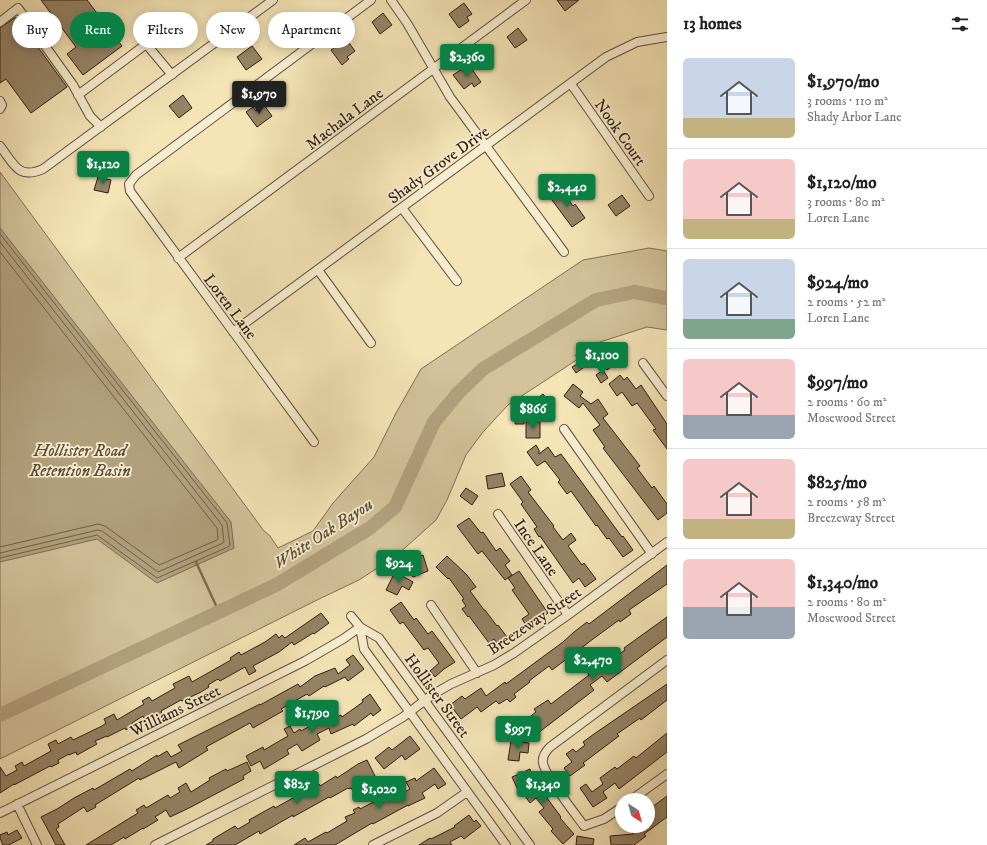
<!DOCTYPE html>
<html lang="en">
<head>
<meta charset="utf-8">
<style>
	:root { --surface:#fff; --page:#f6f6f6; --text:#202124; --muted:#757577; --line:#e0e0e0; --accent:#0b8043 }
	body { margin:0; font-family:"IM FELL DW Pica",serif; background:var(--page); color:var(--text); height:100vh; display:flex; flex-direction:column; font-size:15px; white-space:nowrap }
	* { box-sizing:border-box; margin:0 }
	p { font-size:13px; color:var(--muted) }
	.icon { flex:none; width:22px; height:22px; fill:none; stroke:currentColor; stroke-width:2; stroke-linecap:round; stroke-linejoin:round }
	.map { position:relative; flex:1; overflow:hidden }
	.sheet { display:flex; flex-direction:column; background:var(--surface); width:320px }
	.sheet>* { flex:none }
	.hud { position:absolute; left:12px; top:12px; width:380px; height:36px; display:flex; gap:8px }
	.needle { width:26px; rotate:144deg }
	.controls { position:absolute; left:615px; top:793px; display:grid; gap:8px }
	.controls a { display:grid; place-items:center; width:40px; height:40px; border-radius:50%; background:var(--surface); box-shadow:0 2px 10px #0003; font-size:20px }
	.price { position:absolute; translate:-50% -34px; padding:0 9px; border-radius:4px; background:var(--accent); color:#fff; font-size:13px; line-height:26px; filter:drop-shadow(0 1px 2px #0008) }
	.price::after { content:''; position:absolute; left:50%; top:24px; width:12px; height:9px; margin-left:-6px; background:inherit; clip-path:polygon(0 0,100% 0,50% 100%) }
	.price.on { background:#222; color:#fff }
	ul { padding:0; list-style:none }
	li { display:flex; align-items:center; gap:12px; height:100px; padding:0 16px }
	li+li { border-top:1px solid var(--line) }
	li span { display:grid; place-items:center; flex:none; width:112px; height:80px; border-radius:6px; color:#555 }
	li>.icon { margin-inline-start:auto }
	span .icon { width:48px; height:48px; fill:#fffc; stroke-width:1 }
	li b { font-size:17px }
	h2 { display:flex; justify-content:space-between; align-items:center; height:48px; padding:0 16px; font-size:17px }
	.chip { padding:0 14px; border-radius:18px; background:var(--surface); box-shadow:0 2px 10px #0003; font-size:14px; line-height:36px }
	.chip.on { background:var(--accent); color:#fff }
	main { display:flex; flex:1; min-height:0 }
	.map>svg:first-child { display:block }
</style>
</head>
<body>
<main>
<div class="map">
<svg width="667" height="845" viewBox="0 0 667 845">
	<rect width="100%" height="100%" fill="#f4e4b6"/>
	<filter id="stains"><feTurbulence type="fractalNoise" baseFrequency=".005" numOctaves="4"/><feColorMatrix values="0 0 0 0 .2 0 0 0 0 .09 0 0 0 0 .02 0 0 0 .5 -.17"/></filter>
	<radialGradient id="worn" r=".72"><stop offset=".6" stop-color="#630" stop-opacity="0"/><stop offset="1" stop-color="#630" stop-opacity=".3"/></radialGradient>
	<!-- green -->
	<path fill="#d3c29a" stroke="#826f54" d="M0,172l264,359 6,5 8,12 35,-17 20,-28 41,-46 22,-44 25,-44 162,-109 66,-12 18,3v79l-20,-3 -50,16 -22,12 3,4 -70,46 -25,27 -17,23 -19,45 -11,20 -40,36 -37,24 -42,20 -317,159z"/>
	<!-- water -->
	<path fill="#b2a07d" stroke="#7e6b51" d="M0,228l231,294 3,26 -77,35 -60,-44 -97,23z"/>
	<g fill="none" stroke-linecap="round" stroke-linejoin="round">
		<!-- shore -->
		<path stroke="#725e46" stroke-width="1" d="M0,234l227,289 3,22 -2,2 -71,31 -60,-43 -97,23
			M0,242l222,283 2,17 -1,1 -65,29 -56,-41 -4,-1 -98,23
			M0,252l217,276 1,10 -1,2 -58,25 -54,-39 -7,-2 -98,23"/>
		<!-- stream -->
		<path stroke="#7e6b51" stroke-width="2.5" d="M196,562l23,50"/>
		<!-- river -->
		<path stroke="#b2a07d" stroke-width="14" d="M0,715l276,-130 94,-57 25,-21 39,-85 25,-30 24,-23 113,-69 38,-8 33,6"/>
	</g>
	<!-- building -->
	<path fill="#968466" stroke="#311c0f" d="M41,0h46l35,46 -39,29 -16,-21 9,-7z
		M557,0h22l-14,11z
		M464,3l8,11 -5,3 2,4 -10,7 -10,-14z
		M383,13l9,12 -12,9 -8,-12z
		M16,17l51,70 -36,26 -25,-34 -6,4v-55z
		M518,28l9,12 -12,8 -8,-11z
		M346,39l9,12 -8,6 2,2 -7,6 -11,-15z
		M252,46l10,13 -16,11 -9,-13z
		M471,68l10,14 -7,5 -2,-4 -8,6 -11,-14 9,-6 2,3z
		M183,95l9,13 -13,10 -10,-12z
		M264,105l8,11 -15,11 -11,-15 7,-5 3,4z
		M98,177l13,3 -3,13 -14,-3z
		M560,188l13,18 2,-2 10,14 -13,9 -23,-31z
		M622,195l8,11 -14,10 -8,-11z
		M607,348l10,15 -10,7 -11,-14z
		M579,363l4,5 -7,5 -4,-6z
		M603,370l5,8 -7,5 -5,-8z
		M620,375l4,5 3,-3 9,12 5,-4 26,39v25l-14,-19 3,-1 -19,-26 -5,3 -10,-14 -5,4 -8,-12z
		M573,384l10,8 -3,4 11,8 7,-5 10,15 -5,4 37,48 -3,2 15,20 2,-2 13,18v9l-9,7 -55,-72 2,-1 -12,-17 7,-5 -17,-22 -4,5 -15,-12z
		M543,394l9,12 -13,10 -9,-12z
		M516,414h8v10h-9z
		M526,422h14v16h-14z
		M536,445l3,5v4l9,-7 7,10 6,-3 61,83 1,-1 10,14 -10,7 -14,-19 -2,1 -10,-14 -1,1 -25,-35 -4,3 -9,-12 2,-2 -15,-19 -8,5 -10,-14z
		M502,473l3,13 -17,3 -2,-13z
		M521,476l10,14 -3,2 26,34 -1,1 10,13 8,-7 5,7 -8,6 14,19 2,-2 12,16 -11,8 -6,-9 -6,5 -33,-47 -1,1 -5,-8 3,-2 -16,-23 2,-2 -13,-18z
		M466,488l12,8 -6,9 -12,-9z
		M469,518l12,15 2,-1 13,19 4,-3 10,13 -5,4 7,10 -7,5 -23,-29 -4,3 -21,-28z
		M423,555l5,16 -15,6 -6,-17z
		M447,556l20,19 9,12 -6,4 14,19h1l12,16 1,-1 12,16 -10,7 -6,-9 -5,4 -20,-27 -1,1 -6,-8 4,-3 -4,-6 2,-1 -15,-21 -1,1 -12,-12z
		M667,565v19l-38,26 2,4 -11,8 -1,-2 -26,19 -13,10 1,1 -12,9 -1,-1 -16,12 -3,-4 -20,15 1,1 -16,12 2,3 -6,5 -3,-3 -8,5 -3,-3 -15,11 -4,-5 -16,12 -11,-14 12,-9 3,3 16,-11 5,8 19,-14 1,2 57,-42 11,-10 13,-10 2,2z
		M519,571l29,42 -20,15 -6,-9 7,-5 -17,-24 3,-2 -7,-10z
		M395,572l18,10 -4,8 -7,-4 -5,9 -11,-5z
		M401,602l13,18 2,-2 12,16 4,-3 23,31 -11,7 -9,8 -5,-6 9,-8 -11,-15 -4,2 -21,-28 -3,2 -10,-14z
		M321,613l8,10 -15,11 -1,-1 -19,12 -2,-3 -13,10 -26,14 3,5 -7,4 -4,-8 -25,14 -2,-2 -10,6 1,2 -8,5 -19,9 -1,-1 -20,11 3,7 -7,4 -3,-7 -9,5 -2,-4 -11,7 1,2 -7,5 -1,-2 -18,9v-1l-12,5 2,3 -20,11 -1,-3 -7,3v-1l-11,6 1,3 -8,4 -1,-1 -36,19v-1l-14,9v-26l6,9 11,-6 -2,-4 7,-4 2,4 27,-15 -3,-7 8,-4 2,4 13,-7 2,3 29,-14 4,-3 -2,-4 10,-5 3,6 27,-16 -2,-3 7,-4 3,4 23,-13 -2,-4 16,-8 3,6 39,-22 -1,-2 9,-6 2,3 24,-13 11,-8 3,4 3,-3 3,3z
		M667,617v20l-60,45 -5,-6 -12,9 4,5 -65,50 -11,-14 18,-14 -2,-3 14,-9 3,4 38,-29 -2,-3 15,-11 3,3 20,-14 -1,-2z
		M353,655l11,14 -16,12 -3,-4 -20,10 -1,-1 -15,10 -2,-2 -26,15 2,2 -30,17 -3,-5 -44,24 2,3 -29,18 -3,-6 -36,18 -1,-2 -44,27 1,2 -9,5 -3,-5 -26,17 1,3 -3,2 9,16h-9l-15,-28 16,-8 17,-11 19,-10 1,2 36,-21 2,2 25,-16v2l10,-6 4,6 11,-6 -4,-6 82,-41v1l38,-21 2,3 15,-11 20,-8 3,6 12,-9 -4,-5z
		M667,684v16l-26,20 -1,-2 -23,16 2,2 -36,27 2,2 -15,11 -6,-8 8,-6 -6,-8 7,-5 3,3 9,-7 -2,-3 11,-8z
		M370,694l11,16 -8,6 -2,-3 -17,13 -1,-2 -22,10 -2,-6 -12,6 3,6 -18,11 -5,-7 -10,6 2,4 -25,15 -4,-8 -9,5 -5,-10 17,-9 1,3 24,-14 -4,-7 6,-3 4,7 6,-4 1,2 20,-11 2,4 18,-9 1,2 21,-15 -1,-2z
		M667,733v19l-48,37 -4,-6 -12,9 4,6 -14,9 -13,-19 6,-4 6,8 11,-8 -3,-6 15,-11 2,2 17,-13 2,2z
		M410,736l10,13 -15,11 -3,-5 -18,14 -9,-11 14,-11 3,3z
		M511,741l18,2 -1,10 -8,-1 -1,9 -11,-1z
		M367,760l8,16 -13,6 2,3 -10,7 -3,-4 -2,1 -1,-1 -18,10 -1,-1 -36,20v-2l-33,19 -1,-3 -24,14h-29l7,-4v-2l22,-13 3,3 12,-7 -1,-2 25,-14 1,2 25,-14 19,-10 1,2 16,-10 1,2 21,-14z
		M247,762l4,9 -8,5 1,3 -55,29 -19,9 -4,-7 -11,7 3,3 -15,9v-1l-18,11 -1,-2 -13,8h-25l52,-32 -2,-3 8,-5 2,3 22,-13 2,3 10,-6 -2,-4 8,-5 5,9 19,-12 -1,-2 17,-9 1,2z
		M434,768l12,16 -8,5 -3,-5 -13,9 3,5 -17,8v-1l-35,19 -1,-1 -37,22h-41l11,-7 3,4 18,-10 1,1 20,-12 -2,-4 10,-4 -2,-3 6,-3 1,2 37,-19 2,5 11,-6 -4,-7 9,-4 1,3z
		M530,769l6,16 2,-1 10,14h-1l14,19 -1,1 14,16 -11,10 -12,-13 2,-2 -14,-17 5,-4 -8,-10 -6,5 -10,-14 -2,1 -6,-13z
		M667,796v21l-23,17 2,2 -12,9h-23l-1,-9 23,-2 -6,-8h21v-16z
		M469,815l5,7 2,-2 5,6 -17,13 -3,-3 -11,6 2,3h-33l11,-7 1,1 24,-12 -1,-1z
		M17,830l5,8 -13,7h-6l-3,-7v-3l7,-3 1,3z
		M577,836l17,3 -1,6h-17z"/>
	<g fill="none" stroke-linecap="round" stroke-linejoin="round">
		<defs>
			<path id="minor" d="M391,0l16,23 43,74 114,155
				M0,22l18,-14 55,77 17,31 11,11
				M571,84l78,112
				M78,95l67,-50h2l25,30
				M0,101l2,4 -2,4
				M0,146c14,18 18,34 43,23l230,-169
				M402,208l55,73
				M178,258l348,-258
				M318,270l53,73
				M233,332l373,-275 31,-15 30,-5
				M643,363l24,33
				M564,429l88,125
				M314,442l-184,-251 -1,-7 7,-9 235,-175
				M498,514l70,101
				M431,605l46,68
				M351,616l9,11 19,11 151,207
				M360,627l4,22 142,196
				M631,800l36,-26
				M17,804l20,41
				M622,807l-18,12 -20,7c-8,-11 -40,-52 -41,-63 -1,-6 3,-12 7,-16l117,-87
				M0,813l305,-152 38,-22 17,-12
				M155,845l211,-106 37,-22 29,-22 19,-11 43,-19 20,-12 54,-38 99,-73
				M373,845l64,-32 30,-21"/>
		</defs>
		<!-- minor casing -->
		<use href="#minor" stroke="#624e39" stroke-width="10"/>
		<!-- minor -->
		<use href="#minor" stroke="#f8edd0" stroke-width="8"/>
	</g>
	<g text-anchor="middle" stroke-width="3.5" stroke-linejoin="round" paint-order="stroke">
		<!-- street labels -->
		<g font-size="16" fill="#311c0f" stroke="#f8edd0">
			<text transform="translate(344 118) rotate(-37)" y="6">Machala Lane</text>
			<text transform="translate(621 132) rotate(55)" y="6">Nook Court</text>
			<text transform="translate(438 164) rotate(-36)" y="6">Shady Grove Drive</text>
			<text transform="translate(231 306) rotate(53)" y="6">Loren Lane</text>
			<text transform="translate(537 547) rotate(55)" y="6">Ince Lane</text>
			<text transform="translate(534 620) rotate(-34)" y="6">Breezeway Street</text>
			<text transform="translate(438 695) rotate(54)" y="6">Hollister Street</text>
			<text transform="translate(175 710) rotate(-26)" y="6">Williams Street</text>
		</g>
		<!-- water labels -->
		<g font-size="17" font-style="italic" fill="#5e4a36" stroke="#f8edd0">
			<text x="80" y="456">Hollister Road<tspan x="80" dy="20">Retention Basin</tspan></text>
			<text transform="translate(323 533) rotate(-33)" y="6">White Oak Bayou</text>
		</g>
	</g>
	<rect width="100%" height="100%" filter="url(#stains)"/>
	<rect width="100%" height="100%" fill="url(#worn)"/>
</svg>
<div class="controls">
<a><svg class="needle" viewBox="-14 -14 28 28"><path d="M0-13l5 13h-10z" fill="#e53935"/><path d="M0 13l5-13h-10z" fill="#757577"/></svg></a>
</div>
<b class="price" style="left:467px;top:78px">$2,360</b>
<b class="price on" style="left:259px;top:115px">$1,970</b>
<b class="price" style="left:103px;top:185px">$1,120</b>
<b class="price" style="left:567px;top:208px">$2,440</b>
<b class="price" style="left:602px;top:376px">$1,100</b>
<b class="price" style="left:533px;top:430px">$866</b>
<b class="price" style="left:399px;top:584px">$924</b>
<b class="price" style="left:593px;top:681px">$2,470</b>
<b class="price" style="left:312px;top:734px">$1,790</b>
<b class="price" style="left:518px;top:750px">$997</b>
<b class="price" style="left:297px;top:805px">$825</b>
<b class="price" style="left:543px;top:805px">$1,340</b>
<b class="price" style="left:379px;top:810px">$1,020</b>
<div class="hud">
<a class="chip">Buy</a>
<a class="chip on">Rent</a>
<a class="chip">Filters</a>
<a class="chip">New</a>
<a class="chip">Apartment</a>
</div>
</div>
<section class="sheet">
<h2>13 homes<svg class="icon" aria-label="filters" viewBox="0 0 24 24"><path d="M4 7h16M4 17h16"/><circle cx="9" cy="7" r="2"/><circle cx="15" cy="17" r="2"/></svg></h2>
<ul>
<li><span style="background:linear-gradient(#c9d6e8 75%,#c2b280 0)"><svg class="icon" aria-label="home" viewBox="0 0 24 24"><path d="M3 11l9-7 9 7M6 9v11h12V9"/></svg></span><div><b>$1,970/mo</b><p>3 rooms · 110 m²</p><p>Shady Arbor Lane</p></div></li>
<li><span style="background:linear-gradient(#f6c9c9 75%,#c2b280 0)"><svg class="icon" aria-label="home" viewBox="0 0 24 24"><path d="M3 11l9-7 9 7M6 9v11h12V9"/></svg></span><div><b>$1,120/mo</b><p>3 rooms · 80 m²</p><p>Loren Lane</p></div></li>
<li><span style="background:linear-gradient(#c9d6e8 75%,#7fa58c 0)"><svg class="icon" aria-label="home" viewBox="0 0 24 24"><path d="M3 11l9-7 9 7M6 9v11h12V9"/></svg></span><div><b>$924/mo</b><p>2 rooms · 52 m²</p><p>Loren Lane</p></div></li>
<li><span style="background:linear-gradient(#f6c9c9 70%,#9aa5b1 0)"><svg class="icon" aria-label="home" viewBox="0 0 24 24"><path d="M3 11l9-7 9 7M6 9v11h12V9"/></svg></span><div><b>$997/mo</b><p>2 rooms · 60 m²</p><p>Mosewood Street</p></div></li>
<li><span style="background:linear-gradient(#f6c9c9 75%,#c2b280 0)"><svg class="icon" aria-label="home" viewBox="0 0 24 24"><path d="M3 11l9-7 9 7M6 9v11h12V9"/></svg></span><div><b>$825/mo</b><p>2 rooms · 58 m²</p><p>Breezeway Street</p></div></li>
<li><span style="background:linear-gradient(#f6c9c9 60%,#9aa5b1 0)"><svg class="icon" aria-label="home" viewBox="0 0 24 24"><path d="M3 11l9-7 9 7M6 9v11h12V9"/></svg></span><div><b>$1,340/mo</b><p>2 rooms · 80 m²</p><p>Mosewood Street</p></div></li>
</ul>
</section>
</main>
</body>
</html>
